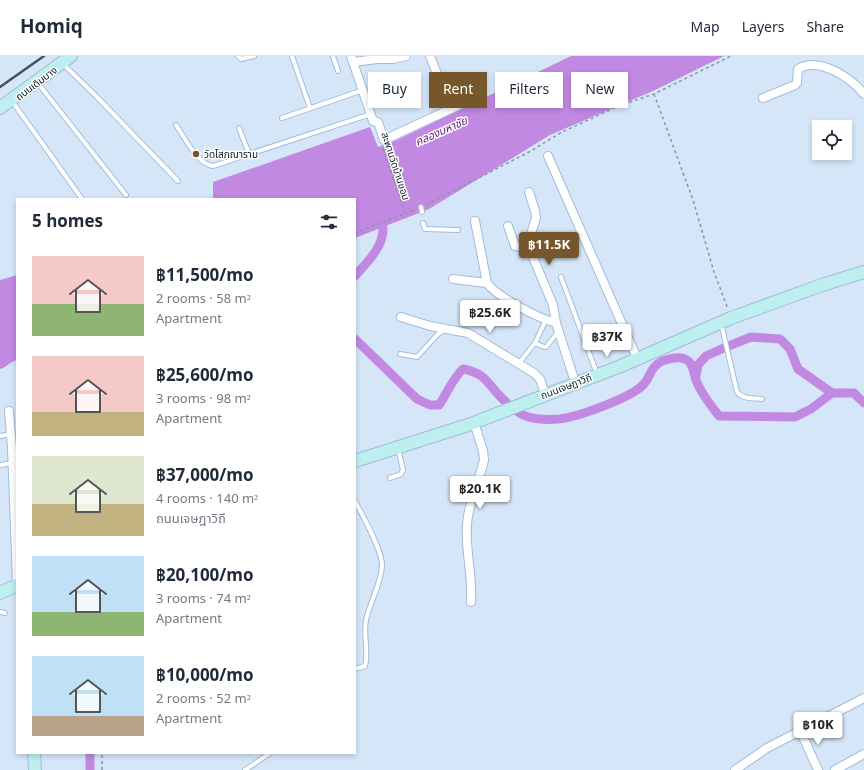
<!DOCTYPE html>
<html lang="en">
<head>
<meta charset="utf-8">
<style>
	:root { --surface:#fff; --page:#f2f2f3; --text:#1f2937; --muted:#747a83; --line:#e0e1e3; --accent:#76572c }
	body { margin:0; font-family:Georgia,"Noto Sans Thai",serif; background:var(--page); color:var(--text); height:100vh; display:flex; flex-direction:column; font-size:15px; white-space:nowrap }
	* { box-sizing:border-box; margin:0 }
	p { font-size:13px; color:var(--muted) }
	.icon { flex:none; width:22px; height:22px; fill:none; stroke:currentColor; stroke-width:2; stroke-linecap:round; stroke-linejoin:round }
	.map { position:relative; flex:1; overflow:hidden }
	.side { position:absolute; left:16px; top:142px; width:340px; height:556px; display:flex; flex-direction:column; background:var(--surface); border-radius:0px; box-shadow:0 2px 6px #0003 }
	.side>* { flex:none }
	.top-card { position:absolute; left:368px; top:16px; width:380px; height:36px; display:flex; gap:8px }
	.buttons { position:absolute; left:812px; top:64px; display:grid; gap:8px }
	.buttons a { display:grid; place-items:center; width:40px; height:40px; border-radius:0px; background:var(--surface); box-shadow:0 2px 6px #0003; font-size:20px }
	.price { position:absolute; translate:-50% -34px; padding:0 9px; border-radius:4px; background:#fff; color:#222; font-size:13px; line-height:26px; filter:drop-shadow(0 1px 2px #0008) }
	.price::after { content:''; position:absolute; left:50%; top:24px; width:12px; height:9px; margin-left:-6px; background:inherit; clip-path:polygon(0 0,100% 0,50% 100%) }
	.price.active { background:var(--accent); color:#fff }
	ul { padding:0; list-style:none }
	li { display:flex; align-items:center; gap:12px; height:100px; padding:0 16px }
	li span { display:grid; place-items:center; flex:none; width:112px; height:80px; border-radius:0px; color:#555 }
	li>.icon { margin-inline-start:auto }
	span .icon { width:48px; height:48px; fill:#fffc; stroke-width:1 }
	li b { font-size:17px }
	h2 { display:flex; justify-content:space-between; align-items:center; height:48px; padding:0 16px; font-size:17px }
	.chip { padding:0 14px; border-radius:0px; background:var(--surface); box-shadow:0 2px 6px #0003; font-size:14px; line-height:36px }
	.chip.active { background:var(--accent); color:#fff }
	header { display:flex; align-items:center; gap:24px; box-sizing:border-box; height:56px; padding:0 20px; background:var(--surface); border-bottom:1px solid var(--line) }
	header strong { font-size:19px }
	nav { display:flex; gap:22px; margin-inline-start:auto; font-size:14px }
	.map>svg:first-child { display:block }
</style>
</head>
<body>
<header>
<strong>Homiq</strong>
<nav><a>Map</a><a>Layers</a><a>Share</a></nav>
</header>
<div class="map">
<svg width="864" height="714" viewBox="0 0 864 714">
	<rect width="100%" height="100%" fill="#d6e6f9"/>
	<!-- water -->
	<path fill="#c289e2" d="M571,0h153l-71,35 -103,44 -121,74 -74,29v-39h-142v-17l157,-55 8,20 19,-7z
		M17,219v85c-6,1 -11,8 -17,9v-89z"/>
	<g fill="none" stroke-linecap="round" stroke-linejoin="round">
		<!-- canal -->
		<path stroke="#c289e2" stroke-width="9" d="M355,220c12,-14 29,-29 28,-49
			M355,283l62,60 13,6h9c8,-11 13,-26 24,-36 25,4 26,19 43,33
			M696,319l2,-10 8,-9 20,-9 25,-10 29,2 10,10 8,20 34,24h22l10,10
			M517,355c10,9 29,9 42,8 19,-2 71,-21 84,-34 8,-8 7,-18 19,-24 6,-2 17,-5 23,-2 9,4 8,13 11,21 5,14 14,24 23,36l76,1 16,-8 21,-16
			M90,697v17"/>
		<defs>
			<path id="lane" d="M238,0l3,3 13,-3
				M292,0l18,52
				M333,0l5,15
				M62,7l34,33 82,85
				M37,26l89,113
				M12,45l70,98
				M282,62l81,-28
				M176,69c9,13 21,39 37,41l158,-52
				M239,72l10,26
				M421,151l1,5
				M423,167l2,6 33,1
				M561,221l36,97
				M721,267l16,69c5,7 16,6 25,7
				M535,287l9,-19
				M400,298l17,3 21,-23 8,-5
				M519,307l16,-20 9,4h2l12,-15
				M0,380l11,-2
				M0,409l12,-2
				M390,422l11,-4 2,-4 -5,-22
				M355,445c7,14 28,50 27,65 -1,18 -12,36 -16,54 -3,15 3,31 -1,46l-10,3
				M0,556l5,1
				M245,714l25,-17"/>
			<path id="street" d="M351,0l22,65 5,1 6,18 73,-34
				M430,0l21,53
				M353,6l24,-3h16l13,-3
				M763,42l32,-13 2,-2 1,-14c21,-13 53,9 66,25
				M548,100l89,202
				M529,136l6,19 1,7 -6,19v13
				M475,165l12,62
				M508,170l7,20 15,4 23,55 3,18
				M453,223l34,4c10,14 51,35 69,40l19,59
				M401,261l29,9 38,7 66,40 6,6 5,15
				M9,355l3,37 5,134
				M471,546c2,-26 -6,-51 -4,-77 1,-22 12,-43 17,-65l-1,-9 -9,-29
				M800,674l18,40
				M735,714l32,-22 97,-50
				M835,714l29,-16"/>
			<path id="secondary" d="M0,52l71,-52
				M355,405l113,-36 153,-59 110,-48 91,-33 42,-13
				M0,537l17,-8
				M34,697l1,17"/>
		</defs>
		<!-- lane casing -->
		<use href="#lane" stroke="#a1bbd9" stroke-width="6"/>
		<!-- street casing -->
		<use href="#street" stroke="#a1bbd9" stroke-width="10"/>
		<!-- secondary casing -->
		<use href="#secondary" stroke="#a1bbd9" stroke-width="14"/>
		<!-- path -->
		<path stroke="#8794a4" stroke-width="1.5" stroke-dasharray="3 3" stroke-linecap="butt" d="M654,38l39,106 21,72 14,37
			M383,92l22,66
			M426,149l103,-53 33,-20 59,-27 33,-11 77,-38
			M355,177l60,-23
			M102,714v-17"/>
		<!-- lane -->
		<use href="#lane" stroke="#fff" stroke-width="4"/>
		<!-- street -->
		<use href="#street" stroke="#fff" stroke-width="8"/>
		<!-- secondary -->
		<use href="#secondary" stroke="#bdefee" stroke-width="12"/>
		<!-- rail -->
		<path stroke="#46515e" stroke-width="2.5" d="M0,31l44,-31"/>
	</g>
	<!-- markers -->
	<circle fill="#76572c" stroke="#fff" stroke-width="1.5" cx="196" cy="98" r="4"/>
	<g text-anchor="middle" stroke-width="3" stroke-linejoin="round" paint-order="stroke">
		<!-- street labels -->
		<g font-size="10" fill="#0d1621" stroke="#fff">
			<text transform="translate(36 27) rotate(-37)" y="4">ถนนเดิมบาง</text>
			<text transform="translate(396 110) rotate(72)" y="4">สะพานวัดบ้านขอม</text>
			<text transform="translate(566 330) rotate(-21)" y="4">ถนนเจษฎาวิถี</text>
		</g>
		<!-- poi labels -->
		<g font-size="10" fill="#0d1621" stroke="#fff" text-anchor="start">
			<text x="204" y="102">วัดโสภณาราม</text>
		</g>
		<!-- water labels -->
		<g font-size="11" font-style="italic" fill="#641a84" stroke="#fff">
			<text transform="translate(441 75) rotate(-24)" y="4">คลองมหาชัย</text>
		</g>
	</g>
</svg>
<div class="buttons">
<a><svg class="icon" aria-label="locate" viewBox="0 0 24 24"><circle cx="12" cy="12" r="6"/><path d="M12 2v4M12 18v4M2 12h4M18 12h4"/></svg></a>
</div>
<b class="price active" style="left:549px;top:210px">฿11.5K</b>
<b class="price" style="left:490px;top:278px">฿25.6K</b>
<b class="price" style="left:607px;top:302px">฿37K</b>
<b class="price" style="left:480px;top:454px">฿20.1K</b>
<b class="price" style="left:818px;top:690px">฿10K</b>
<div class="top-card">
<a class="chip">Buy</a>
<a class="chip active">Rent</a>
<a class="chip">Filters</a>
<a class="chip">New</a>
</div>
<section class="side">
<h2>5 homes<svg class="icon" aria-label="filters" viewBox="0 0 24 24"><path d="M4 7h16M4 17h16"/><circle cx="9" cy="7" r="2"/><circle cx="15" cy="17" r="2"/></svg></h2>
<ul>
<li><span style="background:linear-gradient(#f6c9c9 60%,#8fb573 0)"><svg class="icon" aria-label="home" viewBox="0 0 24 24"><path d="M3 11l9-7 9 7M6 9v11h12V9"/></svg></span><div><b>฿11,500/mo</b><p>2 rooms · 58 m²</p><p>Apartment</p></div></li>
<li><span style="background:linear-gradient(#f6c9c9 70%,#c2b280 0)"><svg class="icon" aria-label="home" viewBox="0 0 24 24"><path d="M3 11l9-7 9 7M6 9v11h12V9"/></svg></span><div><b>฿25,600/mo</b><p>3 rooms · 98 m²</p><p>Apartment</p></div></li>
<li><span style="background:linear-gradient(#dfe7d0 60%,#c2b280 0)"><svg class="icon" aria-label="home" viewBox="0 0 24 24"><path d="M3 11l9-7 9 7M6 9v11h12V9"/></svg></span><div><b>฿37,000/mo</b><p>4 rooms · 140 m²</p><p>ถนนเจษฎาวิถี</p></div></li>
<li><span style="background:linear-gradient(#bfe0f5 70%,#8fb573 0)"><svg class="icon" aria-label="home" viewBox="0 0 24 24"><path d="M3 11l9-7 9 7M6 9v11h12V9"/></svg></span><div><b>฿20,100/mo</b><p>3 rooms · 74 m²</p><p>Apartment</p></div></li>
<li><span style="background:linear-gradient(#bfe0f5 75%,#b9a48a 0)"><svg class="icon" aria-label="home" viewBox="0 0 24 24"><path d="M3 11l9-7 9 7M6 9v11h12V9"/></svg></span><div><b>฿10,000/mo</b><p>2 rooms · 52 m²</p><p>Apartment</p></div></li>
</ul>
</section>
</div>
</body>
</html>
